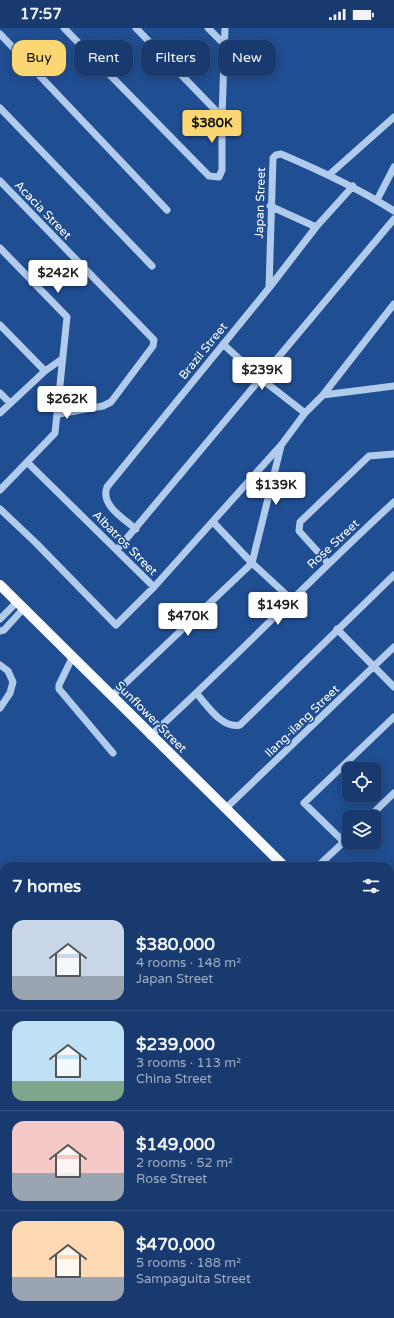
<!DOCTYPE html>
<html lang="en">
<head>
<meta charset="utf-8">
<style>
	:root { --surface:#183a6e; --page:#254576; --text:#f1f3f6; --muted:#9fadc2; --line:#365481; --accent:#fad772 }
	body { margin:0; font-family:"Varela Round",sans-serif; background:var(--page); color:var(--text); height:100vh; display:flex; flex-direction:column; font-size:15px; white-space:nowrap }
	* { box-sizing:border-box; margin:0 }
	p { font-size:13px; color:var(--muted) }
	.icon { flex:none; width:22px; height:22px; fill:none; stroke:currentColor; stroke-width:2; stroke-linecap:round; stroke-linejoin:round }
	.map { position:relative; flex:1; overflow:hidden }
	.panel { position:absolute; left:0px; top:834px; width:394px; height:456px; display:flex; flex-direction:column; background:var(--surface); border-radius:12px 12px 0 0; box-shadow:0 2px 10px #0003,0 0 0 1px var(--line) }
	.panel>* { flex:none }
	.hud { position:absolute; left:12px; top:12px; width:370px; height:36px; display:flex; gap:8px }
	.buttons { position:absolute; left:342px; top:734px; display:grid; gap:8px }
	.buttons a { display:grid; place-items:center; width:40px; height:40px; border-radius:8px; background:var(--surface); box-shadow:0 2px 10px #0003,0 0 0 1px var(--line); font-size:20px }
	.price { position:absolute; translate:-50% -34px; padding:0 9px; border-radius:4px; background:#fff; color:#222; font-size:13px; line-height:26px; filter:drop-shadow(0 1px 2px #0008) }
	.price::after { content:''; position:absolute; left:50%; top:24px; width:12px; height:9px; margin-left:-6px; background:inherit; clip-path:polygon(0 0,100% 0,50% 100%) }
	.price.selected { background:var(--accent); color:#111 }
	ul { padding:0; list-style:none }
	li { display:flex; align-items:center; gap:12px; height:100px; padding:0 12px }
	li+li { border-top:1px solid var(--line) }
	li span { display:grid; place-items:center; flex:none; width:112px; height:80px; border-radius:12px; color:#555 }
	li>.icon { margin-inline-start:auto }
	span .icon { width:48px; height:48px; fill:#fffc; stroke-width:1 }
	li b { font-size:17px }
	h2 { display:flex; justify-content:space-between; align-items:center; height:48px; padding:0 12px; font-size:17px }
	.tag { padding:0 14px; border-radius:12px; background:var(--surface); box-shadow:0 2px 10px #0003,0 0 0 1px var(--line); font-size:14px; line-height:36px }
	.tag.selected { background:var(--accent); color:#111 }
	.status { display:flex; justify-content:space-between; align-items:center; height:28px; padding:0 20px; background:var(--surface); direction:ltr }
	.status svg { height:11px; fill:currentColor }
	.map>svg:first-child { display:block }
</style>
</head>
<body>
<div class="status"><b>17:57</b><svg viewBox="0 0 49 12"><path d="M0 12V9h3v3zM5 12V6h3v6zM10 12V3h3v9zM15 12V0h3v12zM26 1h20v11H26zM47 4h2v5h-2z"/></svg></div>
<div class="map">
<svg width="394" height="1290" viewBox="0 0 394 1290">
	<rect width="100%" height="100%" fill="#204e92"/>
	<!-- green -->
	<path fill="#3468af" d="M390,1242h4v48h-48l-2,-4h46z"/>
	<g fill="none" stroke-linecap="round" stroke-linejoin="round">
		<!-- minor -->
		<path stroke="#b1cbed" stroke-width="7" d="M64,0l145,148 10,1 3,-7v-53l3,-89
			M136,0l86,89
			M208,0l17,17
			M0,6l167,176
			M0,80l152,158
			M330,146l64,-57
			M0,153l154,159 -1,6 -42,56 -8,4 -44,8
			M377,172l17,-33
			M270,178l46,21
			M0,220l67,69 -12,116 -55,57
			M269,260l4,-130 3,-3 5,-1c40,17 77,34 113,57
			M0,297l45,46
			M223,316l37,34 45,35
			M0,365l10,10
			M323,367l71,-9
			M0,385l45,-42 17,-12
			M0,481l36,34 80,82 38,-38 -126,-124
			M213,494l39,41 39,36
			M136,501c-12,-10 -36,-24 -29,-42l162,-199 47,-61 37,-41
			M117,522l277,-331
			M328,535l-29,-32 1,-9 69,-66 25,-2
			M154,559l128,-143 23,-31 18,-18 71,-91
			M0,591l17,-17
			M337,601l57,58
			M0,603l4,-1 20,-22
			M73,628l-14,29v4l54,64
			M0,637l8,6 5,11 -3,11 -10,15
			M197,666c11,12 25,35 43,31l154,-150
			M112,668l140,-133 29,-117
			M150,708c84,-76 161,-158 244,-234
			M225,781l169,-162
			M369,789l25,-24
			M344,814l-40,-39 90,-86
			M318,838l31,-29
			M390,848l4,-3
			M390,939l4,-5
			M390,1027l4,-8
			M390,1129h4
			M390,1179l4,1
			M390,1236h4
			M337,1286l1,4"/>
		<!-- major -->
		<path stroke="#f8faff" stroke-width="10" d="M0,557l284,281
			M269,1286l1,4"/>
	</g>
	<g text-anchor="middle" stroke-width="3.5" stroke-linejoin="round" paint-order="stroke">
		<!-- street labels -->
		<g font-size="12" fill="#fff" stroke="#204e92">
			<text transform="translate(260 175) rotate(-88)" y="4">Japan Street</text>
			<text transform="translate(43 182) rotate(46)" y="4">Acacia Street</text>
			<text transform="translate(203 323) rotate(-51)" y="4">Brazil Street</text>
			<text transform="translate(125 515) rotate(45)" y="4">Albatros Street</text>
			<text transform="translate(333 516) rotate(-43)" y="4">Rose Street</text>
			<text transform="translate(151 689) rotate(45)" y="4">Sunflower Street</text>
			<text transform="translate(302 693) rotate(-44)" y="4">Ilang-ilang Street</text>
		</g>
	</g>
</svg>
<div class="buttons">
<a><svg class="icon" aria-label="locate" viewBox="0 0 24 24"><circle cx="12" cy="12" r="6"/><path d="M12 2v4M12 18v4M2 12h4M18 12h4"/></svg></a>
<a><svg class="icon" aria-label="layers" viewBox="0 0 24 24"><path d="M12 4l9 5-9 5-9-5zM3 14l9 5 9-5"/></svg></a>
</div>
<b class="price selected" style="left:212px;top:116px">$380K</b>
<b class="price" style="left:58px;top:266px">$242K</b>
<b class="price" style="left:262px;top:363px">$239K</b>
<b class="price" style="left:67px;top:392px">$262K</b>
<b class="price" style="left:276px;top:478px">$139K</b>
<b class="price" style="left:278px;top:598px">$149K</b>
<b class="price" style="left:188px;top:609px">$470K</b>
<div class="hud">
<a class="tag selected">Buy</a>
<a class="tag">Rent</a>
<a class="tag">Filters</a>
<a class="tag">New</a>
</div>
<section class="panel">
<h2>7 homes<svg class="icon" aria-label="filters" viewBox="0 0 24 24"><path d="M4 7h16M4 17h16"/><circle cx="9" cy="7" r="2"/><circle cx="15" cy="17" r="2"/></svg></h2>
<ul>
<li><span style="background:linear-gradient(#c9d6e8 70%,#9aa5b1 0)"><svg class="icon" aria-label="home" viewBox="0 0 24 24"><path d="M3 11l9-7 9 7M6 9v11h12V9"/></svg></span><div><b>$380,000</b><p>4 rooms · 148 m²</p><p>Japan Street</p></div></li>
<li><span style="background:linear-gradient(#bfe0f5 75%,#7fa58c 0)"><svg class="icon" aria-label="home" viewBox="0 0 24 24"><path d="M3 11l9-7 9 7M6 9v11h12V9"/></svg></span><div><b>$239,000</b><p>3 rooms · 113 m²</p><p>China Street</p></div></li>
<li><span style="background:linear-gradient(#f6c9c9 65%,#9aa5b1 0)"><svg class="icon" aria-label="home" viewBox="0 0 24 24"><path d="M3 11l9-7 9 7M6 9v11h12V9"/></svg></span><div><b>$149,000</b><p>2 rooms · 52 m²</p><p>Rose Street</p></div></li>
<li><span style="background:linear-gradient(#ffd9b3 70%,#9aa5b1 0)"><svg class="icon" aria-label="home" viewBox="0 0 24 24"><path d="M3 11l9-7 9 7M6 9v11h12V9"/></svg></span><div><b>$470,000</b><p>5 rooms · 188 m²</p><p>Sampaguita Street</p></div></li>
</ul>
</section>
</div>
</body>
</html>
